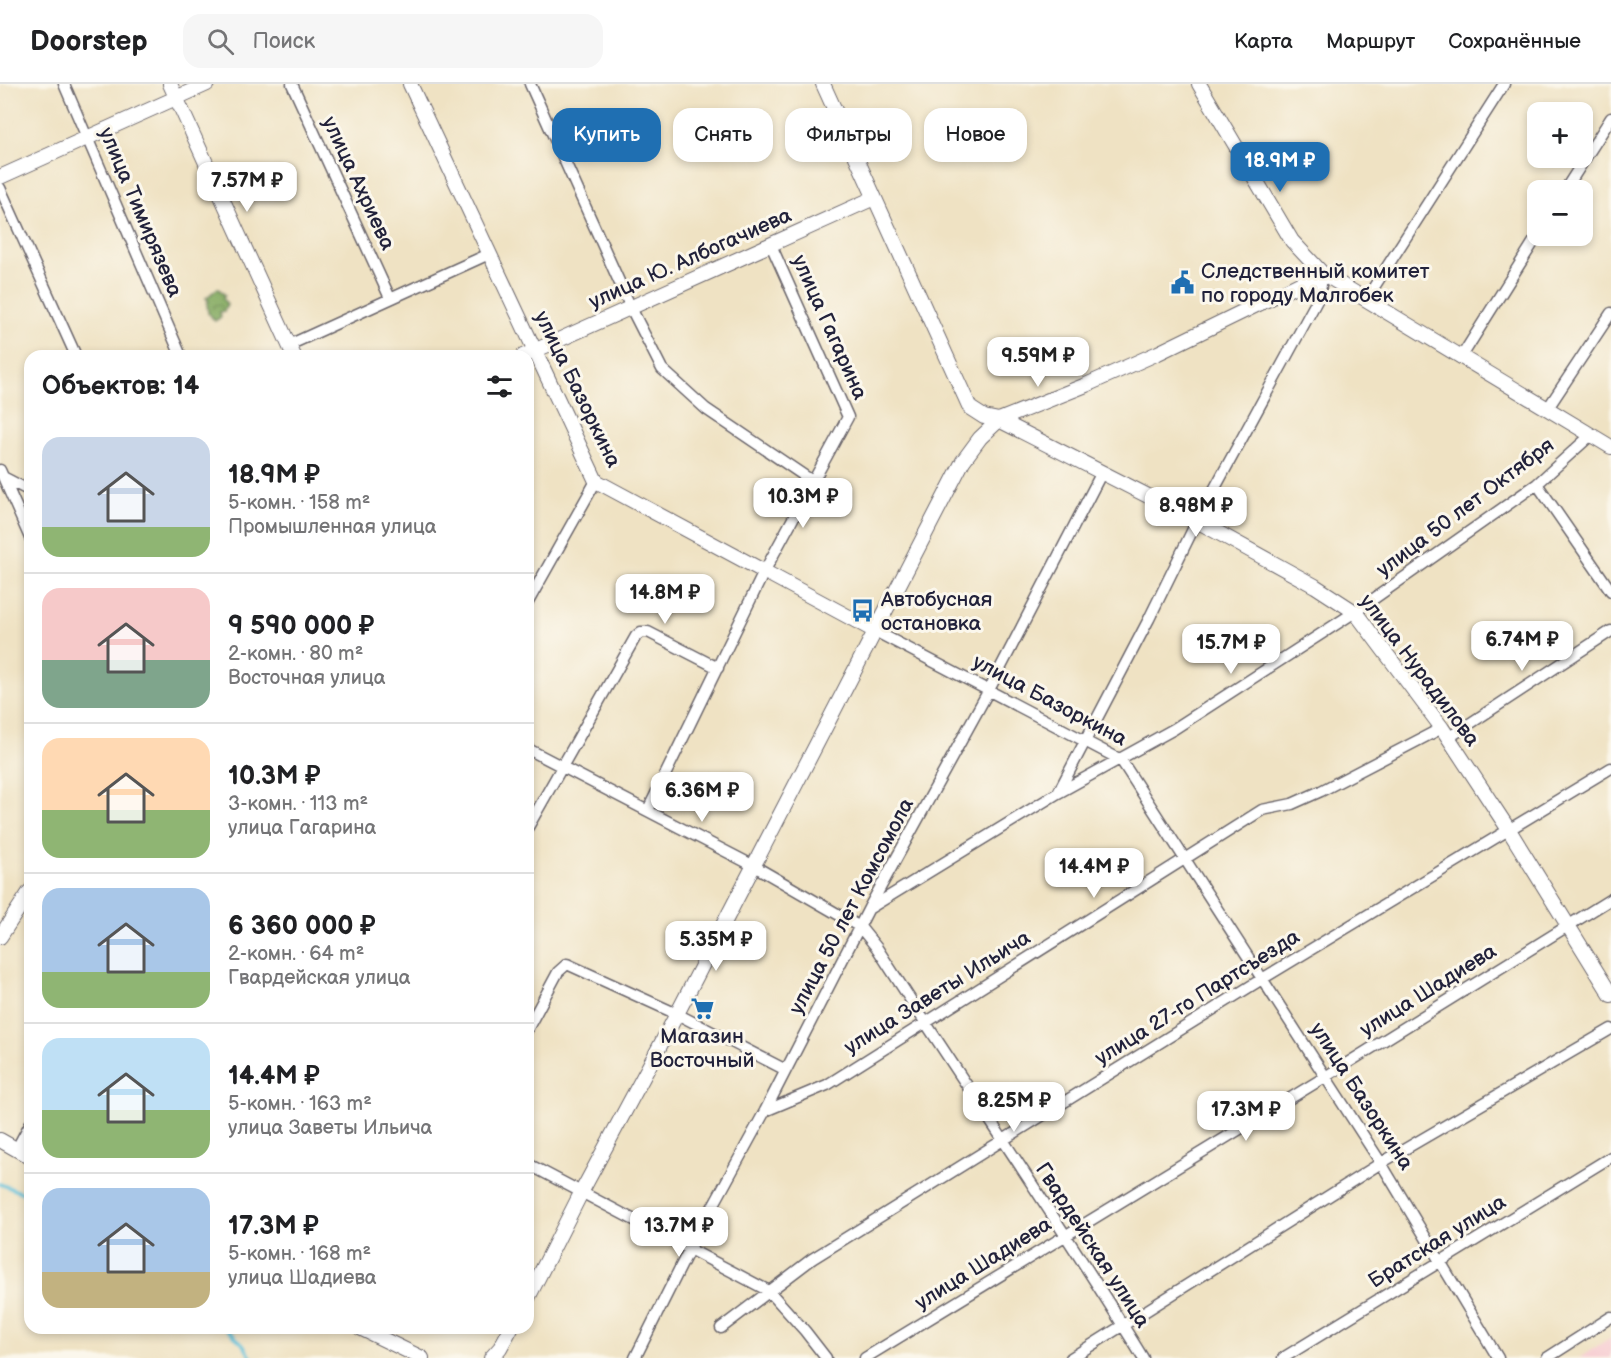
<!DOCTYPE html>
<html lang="ru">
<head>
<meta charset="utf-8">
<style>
	:root { --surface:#fff; --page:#f6f6f6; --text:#202124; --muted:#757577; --line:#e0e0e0; --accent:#1f6fb2 }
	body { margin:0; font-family:"Balsamiq Sans",sans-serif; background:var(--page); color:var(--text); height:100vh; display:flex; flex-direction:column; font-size:22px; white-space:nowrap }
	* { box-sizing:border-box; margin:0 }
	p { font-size:20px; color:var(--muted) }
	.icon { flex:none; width:33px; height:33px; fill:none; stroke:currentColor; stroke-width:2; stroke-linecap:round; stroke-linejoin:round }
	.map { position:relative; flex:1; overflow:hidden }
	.drawer { position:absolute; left:24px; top:266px; width:510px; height:984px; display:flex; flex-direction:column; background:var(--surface); border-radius:18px; box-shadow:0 3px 9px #0003 }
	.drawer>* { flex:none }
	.top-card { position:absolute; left:552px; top:24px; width:570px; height:54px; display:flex; gap:12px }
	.fabs { position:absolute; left:1527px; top:18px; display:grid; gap:12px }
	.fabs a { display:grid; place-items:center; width:66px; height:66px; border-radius:12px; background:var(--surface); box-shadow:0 3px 9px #0003; font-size:30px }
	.price { position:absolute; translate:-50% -51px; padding:0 14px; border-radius:12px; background:#fff; color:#222; font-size:20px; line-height:39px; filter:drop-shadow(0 2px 3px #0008) }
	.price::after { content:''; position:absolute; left:50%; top:36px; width:18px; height:14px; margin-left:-9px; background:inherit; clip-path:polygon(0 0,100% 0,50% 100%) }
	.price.on { background:var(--accent); color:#fff }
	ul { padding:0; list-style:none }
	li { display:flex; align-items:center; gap:18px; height:150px; padding:0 18px }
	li+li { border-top:2px solid var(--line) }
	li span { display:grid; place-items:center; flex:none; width:168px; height:120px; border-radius:18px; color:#555 }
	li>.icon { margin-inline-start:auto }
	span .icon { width:72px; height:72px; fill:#fffc; stroke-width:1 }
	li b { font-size:26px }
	h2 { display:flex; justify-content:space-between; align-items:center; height:72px; padding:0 18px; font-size:26px }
	.chip { padding:0 21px; border-radius:18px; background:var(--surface); box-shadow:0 3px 9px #0003; font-size:21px; line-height:54px }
	.chip.on { background:var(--accent); color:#fff }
	header { display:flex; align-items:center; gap:36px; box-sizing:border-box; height:84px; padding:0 30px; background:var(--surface); border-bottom:2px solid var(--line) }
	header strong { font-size:28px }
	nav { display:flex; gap:33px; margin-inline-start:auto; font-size:21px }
	.search { width:420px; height:54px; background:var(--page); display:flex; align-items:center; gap:15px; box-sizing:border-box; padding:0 21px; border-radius:18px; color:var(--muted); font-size:22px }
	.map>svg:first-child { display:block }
</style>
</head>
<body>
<header>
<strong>Doorstep</strong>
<div class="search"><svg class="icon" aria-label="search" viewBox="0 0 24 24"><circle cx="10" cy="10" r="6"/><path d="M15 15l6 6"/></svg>Поиск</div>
<nav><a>Карта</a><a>Маршрут</a><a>Сохранённые</a></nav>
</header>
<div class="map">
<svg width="1611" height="1274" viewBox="0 0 1611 1274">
	<defs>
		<pattern id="forest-crowns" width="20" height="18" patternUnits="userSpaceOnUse" patternTransform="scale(1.5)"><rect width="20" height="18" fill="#84aa60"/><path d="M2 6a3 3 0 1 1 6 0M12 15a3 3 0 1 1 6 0" fill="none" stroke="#6c8a50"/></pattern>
	</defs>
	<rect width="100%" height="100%" fill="#fbf7ec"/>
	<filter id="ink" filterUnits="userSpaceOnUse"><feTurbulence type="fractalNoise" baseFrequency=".0167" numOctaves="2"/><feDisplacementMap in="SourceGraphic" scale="12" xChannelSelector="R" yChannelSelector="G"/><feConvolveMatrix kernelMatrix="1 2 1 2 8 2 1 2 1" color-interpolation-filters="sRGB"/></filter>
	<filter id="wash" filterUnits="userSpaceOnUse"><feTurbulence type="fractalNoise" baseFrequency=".008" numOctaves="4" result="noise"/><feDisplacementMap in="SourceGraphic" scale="24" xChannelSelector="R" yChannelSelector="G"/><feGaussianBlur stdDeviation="1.35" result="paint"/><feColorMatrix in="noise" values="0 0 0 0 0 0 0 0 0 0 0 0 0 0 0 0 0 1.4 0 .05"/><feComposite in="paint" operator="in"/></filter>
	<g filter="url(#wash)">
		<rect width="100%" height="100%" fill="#efe2c3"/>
		<!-- built -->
		<path fill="#f7cfd3" d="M1611,1253v21h-32z"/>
		<!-- forest -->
		<path fill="url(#forest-crowns)" stroke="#53664e" stroke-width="1.5" d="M218,204l7,7 -2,3 4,7 -3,6 -4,1 1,5 -6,4 -7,-8 -1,-10 2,-2 -3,-3z"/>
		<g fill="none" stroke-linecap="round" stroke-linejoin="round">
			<!-- stream -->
			<path stroke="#5dc1db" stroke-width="3" d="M0,1100l30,12
				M225,1244l16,14 11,16"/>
		</g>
	</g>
	<g filter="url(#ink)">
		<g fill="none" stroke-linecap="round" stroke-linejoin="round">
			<defs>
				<path id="minor" d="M64,0l117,272
					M292,0l98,214
					M530,0l101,224 31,61 44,40 106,72
					M0,104l76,168
					M1565,106l46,-72
					M1367,214l137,-214
					M289,261l200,-91
					M1462,272l76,-121
					M1548,324l63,-95
					M0,386l30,68
					M3,393l27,14
					M1537,400l74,107
					M528,518l68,-121
					M875,547l246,129 260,403 117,195
					M1448,654l163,-107
					M528,665l226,117 106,61 17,21c88,137 181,271 266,410
					M1058,709l91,-174 48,-98 123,-226 2,-22
					M648,726l116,-238 84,-155 -77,-172
					M528,743l108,-191 5,-4h7l70,36
					M870,824l188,-115 116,-64 181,-117 182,-128 54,-49
					M528,944l30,-56 9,-8 110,50 109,56
					M765,1027l62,-26 435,-275 30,-6 29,-13 121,-63
					M16,1066l14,-26
					M528,1080l241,127 36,40 21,27
					M721,1244l91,-69 450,-280 349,-211
					M635,1274l55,-110 75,-137 104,-203 120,-218 113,-218
					M865,1274l460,-281 286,-178
					M1071,1274l310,-195 230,-134
					M1283,1274l328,-201
					M1547,1274l64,-41"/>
				<path id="tertiary" d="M170,0l124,272
					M410,0l186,397 279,150
					M823,0l147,324 14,9 15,3 198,101 118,65 40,26 87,116 67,102 102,165
					M1199,0l93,157 30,32 289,174
					M0,93l207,-93
					M523,272l351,-158
					M0,853l30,-46
					M0,1056l30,17
					M528,1214l54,-107 95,-177 286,-553 17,-23 19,-18 87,-35 72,-32 164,-80
					M360,1244l62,30
					M491,1274l9,-10 11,-20"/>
			</defs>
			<!-- minor casing -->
			<use href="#minor" stroke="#6a656b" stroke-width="13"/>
			<!-- tertiary casing -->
			<use href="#tertiary" stroke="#6a656b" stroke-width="16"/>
			<!-- minor -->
			<use href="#minor" stroke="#fff" stroke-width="10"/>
			<!-- tertiary -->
			<use href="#tertiary" stroke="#fff" stroke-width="14"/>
		</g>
	</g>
	<!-- icons -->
	<defs>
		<symbol id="civic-bare" viewBox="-9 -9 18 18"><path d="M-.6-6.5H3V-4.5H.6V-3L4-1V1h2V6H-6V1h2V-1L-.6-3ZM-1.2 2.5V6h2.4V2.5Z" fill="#1f6fb2" stroke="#fbf7ec" stroke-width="2.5" paint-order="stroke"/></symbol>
		<symbol id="bus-bare" viewBox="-9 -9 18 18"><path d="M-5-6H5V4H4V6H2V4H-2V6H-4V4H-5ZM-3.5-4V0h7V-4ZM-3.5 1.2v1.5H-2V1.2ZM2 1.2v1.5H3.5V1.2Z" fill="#1f6fb2" stroke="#fbf7ec" stroke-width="2.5" paint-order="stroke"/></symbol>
		<symbol id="supermarket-bare" viewBox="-9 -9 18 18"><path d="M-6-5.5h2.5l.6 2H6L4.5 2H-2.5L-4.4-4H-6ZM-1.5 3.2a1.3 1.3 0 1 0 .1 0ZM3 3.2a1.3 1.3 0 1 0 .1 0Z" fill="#1f6fb2" stroke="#fbf7ec" stroke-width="2.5" paint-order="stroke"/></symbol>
	</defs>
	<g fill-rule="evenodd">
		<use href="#civic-bare" x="1166" y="182" width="33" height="33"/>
		<use href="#bus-bare" x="846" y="510" width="33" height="33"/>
		<use href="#supermarket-bare" x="686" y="908" width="33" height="33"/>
	</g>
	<g text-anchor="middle" stroke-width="6" stroke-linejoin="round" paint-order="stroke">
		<!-- street labels -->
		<g font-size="21" fill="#22223b" stroke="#fbf7ec">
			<text transform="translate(359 99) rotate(65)" y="7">улица Ахриева</text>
			<text transform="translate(141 128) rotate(67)" y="7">улица Тимирязева</text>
			<text transform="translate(690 174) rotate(-24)" y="7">улица Ю. Албогачиева</text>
			<text transform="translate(830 243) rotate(66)" y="7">улица Гагарина</text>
			<text transform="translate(578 305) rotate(64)" y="7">улица Базоркина</text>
			<text transform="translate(1465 423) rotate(-37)" y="7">улица 50 лет Октября</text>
			<text transform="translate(1420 586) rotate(53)" y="7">улица Нурадилова</text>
			<text transform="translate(1050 616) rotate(28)" y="7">улица Базоркина</text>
			<text transform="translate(851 822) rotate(-62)" y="7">улица 50 лет Комсомола</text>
			<text transform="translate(1428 906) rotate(-32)" y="7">улица Шадиева</text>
			<text transform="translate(937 908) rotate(-32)" y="7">улица Заветы Ильича</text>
			<text transform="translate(1197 913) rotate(-32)" y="7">улица 27-го Партсъезда</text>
			<text transform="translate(1362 1012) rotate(57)" y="7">улица Базоркина</text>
			<text transform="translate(1437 1157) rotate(-32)" y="7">Братская улица</text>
			<text transform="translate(1093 1161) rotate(57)" y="7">Гвардейская улица</text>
			<text transform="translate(983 1179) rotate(-32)" y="7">улица Шадиева</text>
		</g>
		<!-- poi labels -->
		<g font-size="21" fill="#22223b" stroke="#fbf7ec" text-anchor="start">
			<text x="1201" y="194">Следственный комитет<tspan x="1201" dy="24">по городу Малгобек</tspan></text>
			<text x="881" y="522">Автобусная<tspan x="881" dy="24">остановка</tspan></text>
			<text x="702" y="959" text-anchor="middle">Магазин<tspan x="702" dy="24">Восточный</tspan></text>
		</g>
	</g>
</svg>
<div class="fabs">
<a>+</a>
<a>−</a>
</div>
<b class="price on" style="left:1280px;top:109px">18.9M ₽</b>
<b class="price" style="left:247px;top:129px">7.57M ₽</b>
<b class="price" style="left:1038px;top:304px">9.59M ₽</b>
<b class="price" style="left:803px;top:445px">10.3M ₽</b>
<b class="price" style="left:1196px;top:454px">8.98M ₽</b>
<b class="price" style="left:665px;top:541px">14.8M ₽</b>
<b class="price" style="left:1522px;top:588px">6.74M ₽</b>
<b class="price" style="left:1231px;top:591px">15.7M ₽</b>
<b class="price" style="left:702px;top:739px">6.36M ₽</b>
<b class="price" style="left:1094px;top:815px">14.4M ₽</b>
<b class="price" style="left:716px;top:888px">5.35M ₽</b>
<b class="price" style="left:1014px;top:1049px">8.25M ₽</b>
<b class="price" style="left:1246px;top:1058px">17.3M ₽</b>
<b class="price" style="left:679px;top:1174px">13.7M ₽</b>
<div class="top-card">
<a class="chip on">Купить</a>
<a class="chip">Снять</a>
<a class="chip">Фильтры</a>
<a class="chip">Новое</a>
</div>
<section class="drawer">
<h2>Объектов: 14<svg class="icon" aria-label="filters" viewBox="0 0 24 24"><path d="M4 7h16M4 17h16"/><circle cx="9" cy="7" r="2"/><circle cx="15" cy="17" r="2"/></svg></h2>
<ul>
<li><span style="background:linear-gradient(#c9d6e8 75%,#8fb573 0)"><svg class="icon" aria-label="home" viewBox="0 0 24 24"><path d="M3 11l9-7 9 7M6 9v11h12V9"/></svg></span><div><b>18.9M ₽</b><p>5-комн. · 158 m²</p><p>Промышленная улица</p></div></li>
<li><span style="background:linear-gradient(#f6c9c9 60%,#7fa58c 0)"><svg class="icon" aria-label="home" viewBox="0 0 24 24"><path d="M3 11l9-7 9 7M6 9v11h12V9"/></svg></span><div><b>9 590 000 ₽</b><p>2-комн. · 80 m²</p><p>Восточная улица</p></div></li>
<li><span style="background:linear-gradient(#ffd9b3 60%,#8fb573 0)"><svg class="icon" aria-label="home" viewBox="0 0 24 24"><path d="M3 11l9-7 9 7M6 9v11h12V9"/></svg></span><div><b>10.3M ₽</b><p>3-комн. · 113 m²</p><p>улица Гагарина</p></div></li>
<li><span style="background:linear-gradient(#a9c7e8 70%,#8fb573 0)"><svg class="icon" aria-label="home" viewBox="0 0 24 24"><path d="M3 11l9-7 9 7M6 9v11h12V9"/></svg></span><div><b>6 360 000 ₽</b><p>2-комн. · 64 m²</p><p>Гвардейская улица</p></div></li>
<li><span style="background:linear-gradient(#bfe0f5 60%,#8fb573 0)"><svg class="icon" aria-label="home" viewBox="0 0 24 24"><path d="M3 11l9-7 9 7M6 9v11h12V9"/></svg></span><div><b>14.4M ₽</b><p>5-комн. · 163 m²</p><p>улица Заветы Ильича</p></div></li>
<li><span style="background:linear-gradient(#a9c7e8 70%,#c2b280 0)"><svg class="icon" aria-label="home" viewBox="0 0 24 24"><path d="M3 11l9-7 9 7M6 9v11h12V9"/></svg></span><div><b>17.3M ₽</b><p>5-комн. · 168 m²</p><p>улица Шадиева</p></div></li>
</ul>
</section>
</div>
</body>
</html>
